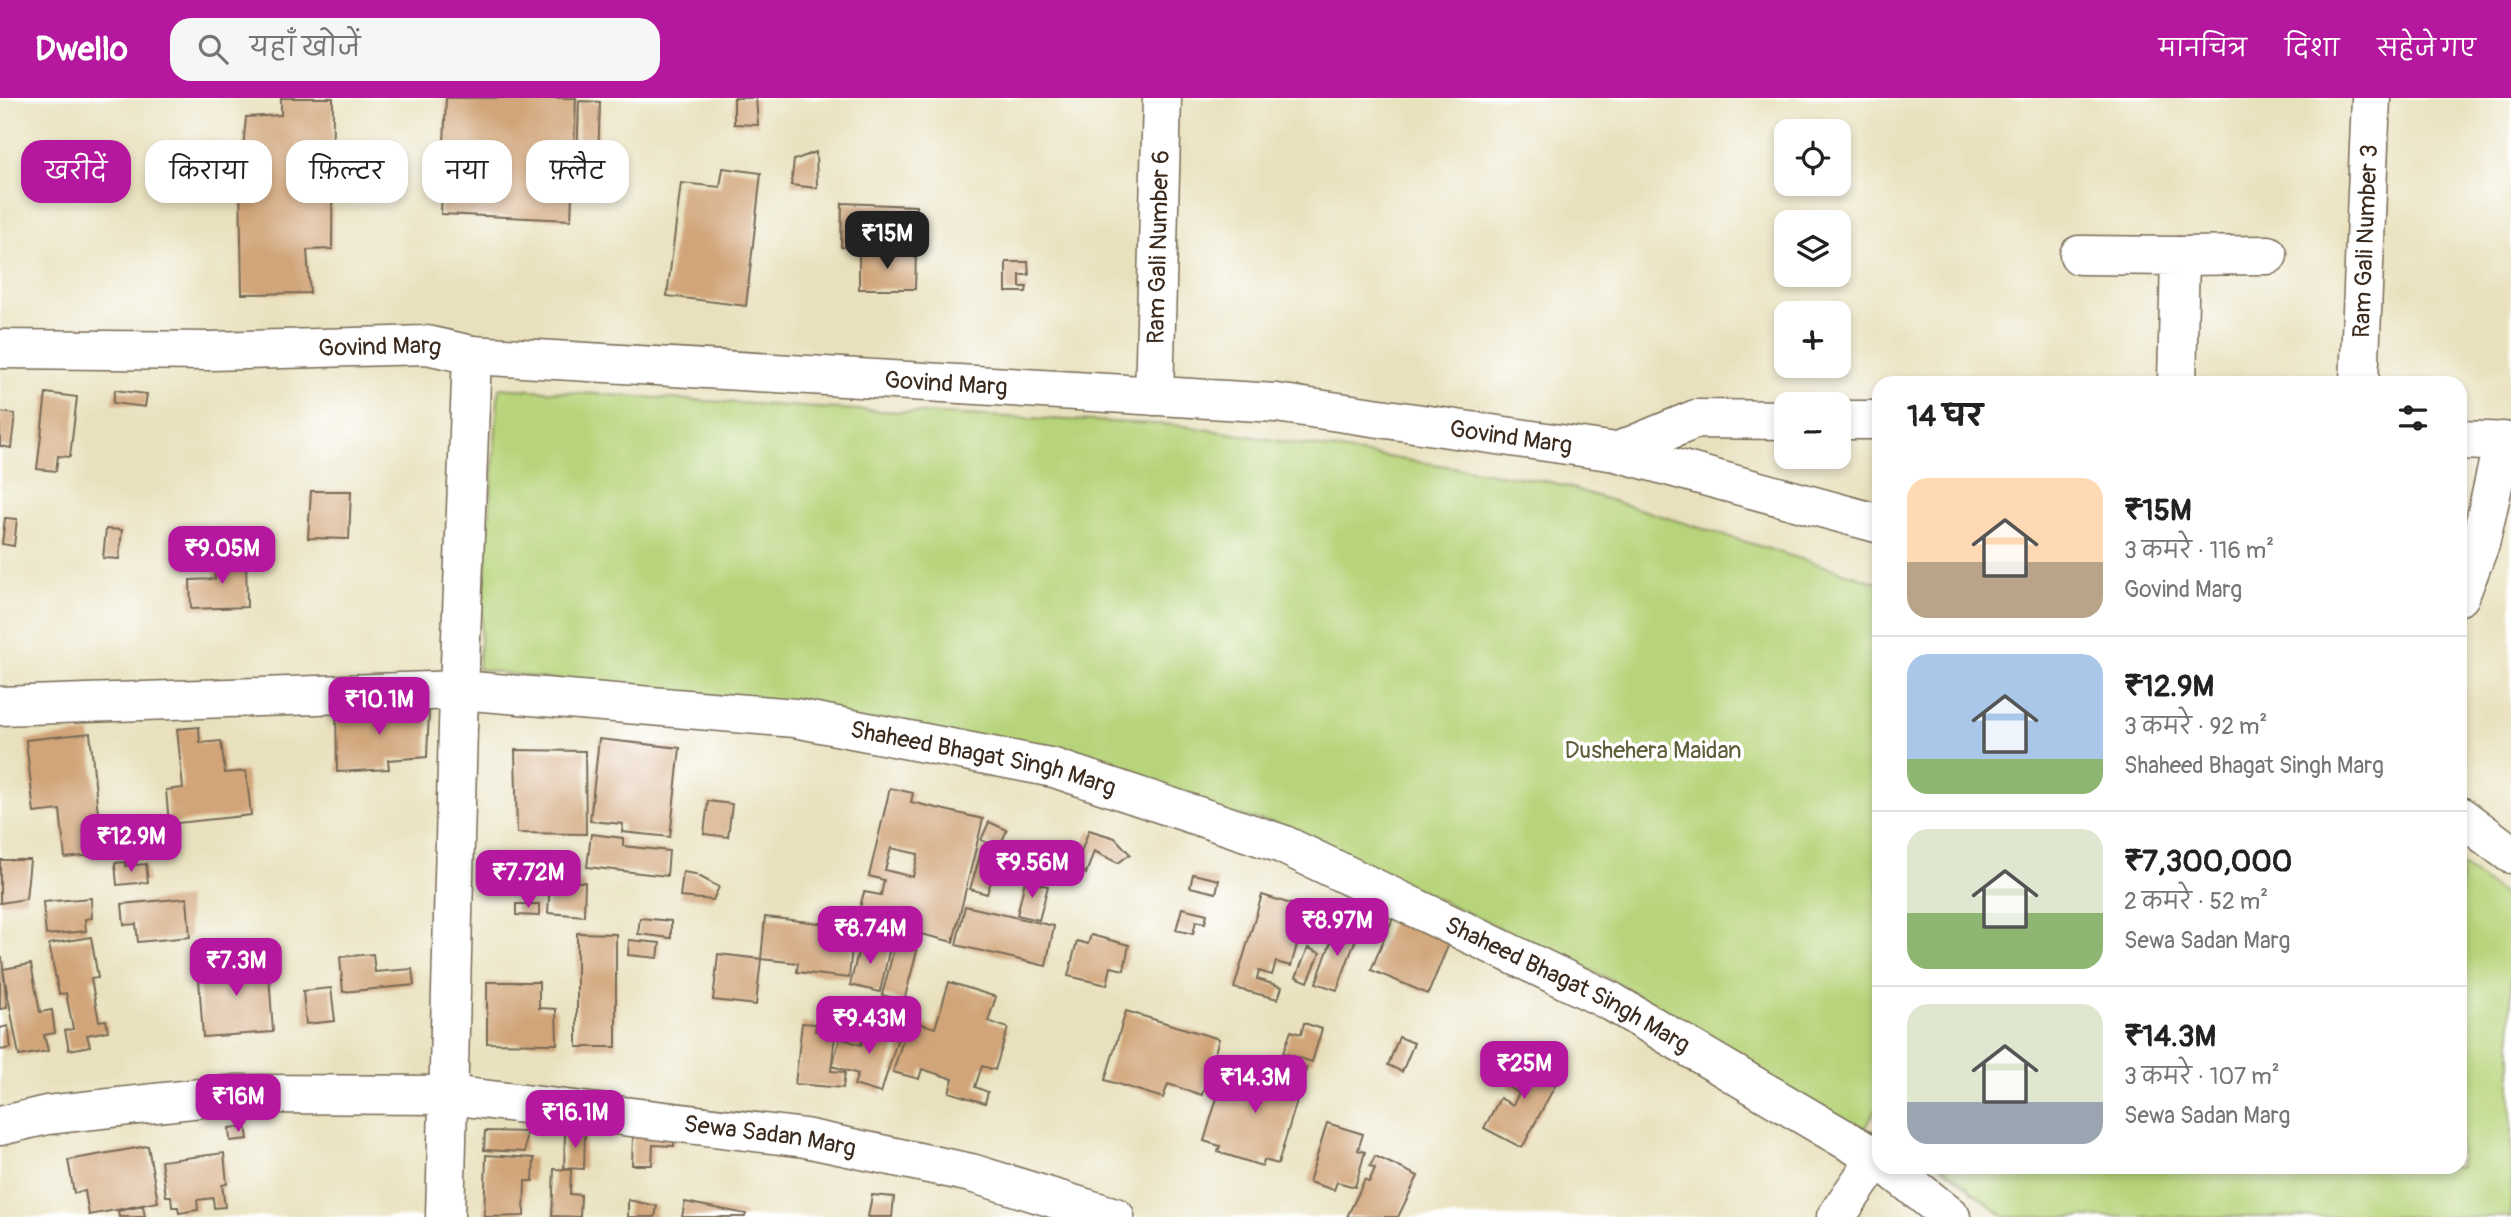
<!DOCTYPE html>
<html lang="hi">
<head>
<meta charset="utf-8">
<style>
	:root { --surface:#fff; --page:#f6f6f6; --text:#222; --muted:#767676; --line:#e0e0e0; --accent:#b5179e }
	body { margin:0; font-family:Pangolin,"Playpen Sans Deva",sans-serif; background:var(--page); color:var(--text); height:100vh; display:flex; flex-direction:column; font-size:26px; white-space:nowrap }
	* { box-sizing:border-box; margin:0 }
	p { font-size:23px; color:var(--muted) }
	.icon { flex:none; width:38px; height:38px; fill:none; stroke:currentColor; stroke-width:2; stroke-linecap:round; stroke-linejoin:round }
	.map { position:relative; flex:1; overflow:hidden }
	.panel { position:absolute; left:1872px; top:278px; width:595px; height:798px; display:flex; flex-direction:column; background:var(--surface); border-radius:21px; box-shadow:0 4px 10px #0003 }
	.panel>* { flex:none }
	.top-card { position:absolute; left:21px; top:42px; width:665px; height:63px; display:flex; gap:14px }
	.tools { position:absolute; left:1774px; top:21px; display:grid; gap:14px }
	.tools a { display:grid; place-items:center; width:77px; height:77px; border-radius:14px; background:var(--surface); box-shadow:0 4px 10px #0003; font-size:35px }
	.price { position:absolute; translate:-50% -60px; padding:0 16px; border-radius:14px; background:var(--accent); color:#fff; font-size:23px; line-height:46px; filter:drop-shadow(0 2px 4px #0008) }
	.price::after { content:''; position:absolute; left:50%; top:42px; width:21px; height:16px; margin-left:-10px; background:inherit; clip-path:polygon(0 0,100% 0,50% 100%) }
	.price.on { background:#222; color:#fff }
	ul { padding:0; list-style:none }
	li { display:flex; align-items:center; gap:21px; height:175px; padding:0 35px }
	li+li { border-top:2px solid var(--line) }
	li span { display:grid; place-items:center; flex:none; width:196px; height:140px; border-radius:21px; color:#555 }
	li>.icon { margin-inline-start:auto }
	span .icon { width:84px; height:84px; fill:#fffc; stroke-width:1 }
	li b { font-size:30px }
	h2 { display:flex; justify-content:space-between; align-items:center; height:84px; padding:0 35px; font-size:30px }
	.tag { padding:0 24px; border-radius:21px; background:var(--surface); box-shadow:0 4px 10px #0003; font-size:24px; line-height:63px }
	.tag.on { background:var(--accent); color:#fff }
	header { display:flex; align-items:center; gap:42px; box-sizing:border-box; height:98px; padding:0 35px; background:var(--accent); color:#fff }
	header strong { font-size:33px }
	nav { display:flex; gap:38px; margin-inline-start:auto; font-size:24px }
	.search { width:490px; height:63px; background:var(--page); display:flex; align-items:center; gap:18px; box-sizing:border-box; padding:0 24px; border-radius:21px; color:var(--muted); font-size:26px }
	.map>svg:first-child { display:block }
</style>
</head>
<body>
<header>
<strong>Dwello</strong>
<div class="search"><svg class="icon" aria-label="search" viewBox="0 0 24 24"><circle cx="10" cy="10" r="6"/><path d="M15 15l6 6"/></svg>यहाँ खोजें</div>
<nav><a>मानचित्र</a><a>दिशा</a><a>सहेजे गए</a></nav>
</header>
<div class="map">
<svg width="2511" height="1119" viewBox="0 0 2511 1119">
	<rect width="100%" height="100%" fill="#fff"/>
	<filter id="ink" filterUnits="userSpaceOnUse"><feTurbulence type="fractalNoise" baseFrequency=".0143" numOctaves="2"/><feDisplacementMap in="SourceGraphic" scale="14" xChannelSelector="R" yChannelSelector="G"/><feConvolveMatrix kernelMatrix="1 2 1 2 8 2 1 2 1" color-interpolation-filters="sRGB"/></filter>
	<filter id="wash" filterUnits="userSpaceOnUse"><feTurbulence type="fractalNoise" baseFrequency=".00686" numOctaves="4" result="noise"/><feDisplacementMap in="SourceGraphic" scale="28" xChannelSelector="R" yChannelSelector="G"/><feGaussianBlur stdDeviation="1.57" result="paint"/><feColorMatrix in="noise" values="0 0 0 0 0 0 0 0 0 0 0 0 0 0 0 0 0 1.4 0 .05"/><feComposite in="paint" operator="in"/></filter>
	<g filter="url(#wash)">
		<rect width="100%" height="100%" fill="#e9e1be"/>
		<!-- green -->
		<path fill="#b7d47a" stroke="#797f4c" stroke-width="2" d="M499,290l319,20 358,17 375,57 328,101v522l-25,39 -232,-159 -348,-162 -553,-118 -243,-36z
			M2461,767l50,35v317h-507l-62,-50h518z"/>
		<g id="blocks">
			<!-- building -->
			<path fill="#d1a579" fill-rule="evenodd" d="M281,0h52l-1,151 -25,1 3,43 -68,1 -2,-113 6,-64 35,-2z
				M446,0h130l-5,122 -130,-6z
				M734,0h22l2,27 -24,-1z
				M579,3l21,1 -3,90 -21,-1z
				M816,54l1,36 -26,-3 3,-25z
				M723,70l38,5 -15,133 -79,-10 14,-113 39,4z
				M842,105l74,3 -2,44 -73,-3z
				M859,155l57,1 -1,35h-56z
				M1006,164h22l1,13h-9v12h7l-1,5h-20z
				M115,292l32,4 -2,13 -32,-4z
				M46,295l31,4 -7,60 -12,-1 -2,15 -19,-2z
				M0,314l15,2 -4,34 -11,-2z
				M311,393h40l-2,48 -41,-1z
				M5,420l12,1 -3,27 -12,-2z
				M106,431l16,1 -3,29 -16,-1z
				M213,450l1,17 -22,-1 2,-15z
				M246,460l1,49 -56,2 -1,-29 25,-1 -1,-20z
				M336,608l93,5 -2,46 -39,3 1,9 -52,3z
				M199,629l1,16 21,-2 4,32 21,-2 5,44 -82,9 -3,-34 17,-2 -6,-59z
				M90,635l12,121 -37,4 -5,-48 -26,3 -8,-73z
				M599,641l81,9 -10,89 -48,-5 1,-8 -33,-3z
				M515,652l70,1 1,83 -69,-1z
				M890,690l23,5 -2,9 72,17 -30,123 -96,-24 7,-26 17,3 3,-15 -15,-4zM891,750l27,6 -5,23 -28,-7z
				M708,703l24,3 -4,33 -24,-3z
				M989,724l18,8 -8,18 -18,-8z
				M1089,732l26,8 15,16 -12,9 -24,-12 -8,23 -9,-11z
				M591,736l32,4v8l46,5 -2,25 -80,-9z
				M983,748l17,5 -13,43 -17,-5z
				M1035,758l5,6 5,-5 10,13 -3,2 4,6 -5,4 -4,-6 -6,4 -15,-17z
				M0,762h30l-4,39 -26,4z
				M125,764v4l21,-2 2,18 -31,3 -2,-22z
				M683,774l12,2 24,13 -6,13 -33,-3z
				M1193,776l26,6 -3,13 -26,-6z
				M550,783l35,1 -1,34 -36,-3z
				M1025,783l23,5 -9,34 -22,-5z
				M1262,797l45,14 -16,57 -15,-4 -4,13 -13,-4 -2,8 25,8 -4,12 -44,-11z
				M91,800l1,20 -7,1 1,12 -40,4 -3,-33z
				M187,800l3,39 -52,5 -2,-18 -12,1 -2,-21z
				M516,806h23v12l-23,-1z
				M965,808l89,20 -8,40 -90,-21z
				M1398,808l57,23 -27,65 -57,-24z
				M1182,810l25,6 -2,9 -9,-2 -3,13 -17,-4z
				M765,819l89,10 -5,51 -52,-6 1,-9 -37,-4z
				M640,820l31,3v17l-33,-4z
				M1337,827l21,8 -21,57 -21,-7z
				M577,835l39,1v113h-39z
				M1091,837l38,10 -5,25 -13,-3 -4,18 -39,-9 9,-35 11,3z
				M91,839l7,41 -7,1 8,42 7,-1 2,11 -21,4 3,11 -21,4 -4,-20 8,-1 -7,-36 -7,1 -10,-50z
				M629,842l31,3 -2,15 -30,-3z
				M861,843l29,6 -10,45 -30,-7z
				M895,847l22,6 -13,50 -22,-6z
				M1308,850l12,5 -12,29 -12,-5z
				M373,856l2,18 37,-3 2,16 -71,7 -3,-35z
				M718,856l43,5 -5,46 -43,-5z
				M2,860l5,50 -7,1v-50z
				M268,862l5,72 -70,5 -5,-72z
				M31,866l9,48 12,-2 3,23 -11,2 4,16 -29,5 -16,-87z
				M487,884h52v26l17,1 1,35 -70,-1z
				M949,884l47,15 -8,24 20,7 -13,42 -13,-4 -7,21 13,5 -3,11 -36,-11 4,-13 -31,-10 -3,10 -26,-7 16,-52 26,8z
				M331,890l4,33 -29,3 -3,-33z
				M840,909l26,3 -2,23 -26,-2z
				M1126,913l93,28 -17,56 -34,-11 -5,14 -58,-18z
				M868,923l32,10 -19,62 -27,-8 4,-11 -26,-8 8,-28 21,7z
				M802,925l14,1 -1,7 12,1 1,-6 8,1 -5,44 14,1 -2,16 -48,-4z
				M1304,925l18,6 -10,33 -29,-9 8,-22 10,3z
				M8,928l3,22 -11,2v-22z
				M1399,939l15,6 -12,29 -14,-7z
				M1532,954l26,14 -6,11 6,3 -36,68 -38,-20 16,-30 13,7 6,-12 -13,-7 9,-17 6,4z
				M1287,963l20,6 -29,97 -14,-4 -2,6 -44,-14 2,-6 -16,-5 22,-73 54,17z
				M1327,1025l36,11 -5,16 7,2 -10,35 -18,-5 -3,8 -25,-8z
				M246,1028l2,13 -18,2 -1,-13z
				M485,1033l41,1 -1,20 -41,-2z
				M565,1034h20l-1,37 -20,-1z
				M633,1037l42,1 -1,10 -21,-1 -1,20h-20z
				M148,1048l10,56 -69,13 -4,-24 -11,2 -6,-33z
				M224,1055l3,31 -5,1 3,22 -11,1 -1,-10 -16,2 1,10 -19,3 -1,-6h-6l-1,-11h-5l-5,-35z
				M486,1057l48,3 -1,23h-8l-1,35 -40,1z
				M1375,1058l43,20 -20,41h-51l18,-38 4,3 6,-14 -5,-2z
				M554,1071l17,1 -1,24 11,1 -1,22 -28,-1z
				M872,1097l22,2 -2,20h-24z
				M628,1102l29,6 -2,11h-27z
				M685,1104l61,12 -1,3h-63z
				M143,1108l2,11h-26l-1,-6z"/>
		</g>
	</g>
	<g filter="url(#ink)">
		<use href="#blocks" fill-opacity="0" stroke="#786a56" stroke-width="2"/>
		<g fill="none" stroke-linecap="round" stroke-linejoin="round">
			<defs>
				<g id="minor">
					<path d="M2079,157l101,1 -3,127"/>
					<path d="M2180,158l88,-1"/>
					<path id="s1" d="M0,251l211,2 216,-6 45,10 804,48 340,49 264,72"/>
					<path id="s2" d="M2359,285l12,-285"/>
					<path id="s3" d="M1154,298l8,-298"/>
					<path d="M1839,322h41"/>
					<path d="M2460,342l51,2"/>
					<path d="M1616,354l80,-33 91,1"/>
					<path d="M2460,498l20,-52 23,-103"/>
					<path id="s4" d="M0,608l459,-16 336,28 259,50 228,76 330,158 268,158"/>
					<path d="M2460,718l51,38"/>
					<path id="s5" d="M0,1028l47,-11 190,-21 212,1 356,43 166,35 144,44"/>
					<path d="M1889,1069l62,50"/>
					<path d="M445,1119l14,-527 13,-335"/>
					<path d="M1836,1119l44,-64"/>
				</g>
			</defs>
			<!-- minor casing -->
			<use href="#minor" stroke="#786a56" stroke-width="41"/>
			<!-- minor -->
			<use href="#minor" stroke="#fff" stroke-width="38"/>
		</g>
	</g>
	<g text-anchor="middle" stroke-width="7" stroke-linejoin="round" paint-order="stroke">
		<!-- street labels -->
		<g font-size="24" fill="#3b2a1e" stroke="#fff">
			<text dy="8" stroke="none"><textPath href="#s2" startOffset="142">Ram Gali Number 3</textPath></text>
			<text dy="8" stroke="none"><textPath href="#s3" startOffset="149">Ram Gali Number 6</textPath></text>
			<text dy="8" stroke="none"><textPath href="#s1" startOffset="380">Govind Marg</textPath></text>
			<text dy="8" stroke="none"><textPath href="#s1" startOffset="948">Govind Marg</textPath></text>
			<text dy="8" stroke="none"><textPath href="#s1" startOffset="1516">Govind Marg</textPath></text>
			<text dy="8" stroke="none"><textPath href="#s4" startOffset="989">Shaheed Bhagat Singh Marg</textPath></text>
			<text dy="8" stroke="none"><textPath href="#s4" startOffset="1619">Shaheed Bhagat Singh Marg</textPath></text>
			<text dy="8" stroke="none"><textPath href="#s5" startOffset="775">Sewa Sadan Marg</textPath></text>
		</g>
		<!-- park labels -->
		<g font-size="24" fill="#605d3a" stroke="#fff">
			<text x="1653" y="660">Dushehera Maidan</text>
		</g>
	</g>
</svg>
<div class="tools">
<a><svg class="icon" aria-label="locate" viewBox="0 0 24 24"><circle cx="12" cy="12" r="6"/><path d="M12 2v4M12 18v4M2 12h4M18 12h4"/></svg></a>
<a><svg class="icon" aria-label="layers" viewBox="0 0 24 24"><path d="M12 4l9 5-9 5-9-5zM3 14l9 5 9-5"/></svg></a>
<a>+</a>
<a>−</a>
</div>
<b class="price on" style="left:887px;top:173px">₹15M</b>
<b class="price" style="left:222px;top:488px">₹9.05M</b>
<b class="price" style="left:379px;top:639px">₹10.1M</b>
<b class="price" style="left:131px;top:776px">₹12.9M</b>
<b class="price" style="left:1032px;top:802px">₹9.56M</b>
<b class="price" style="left:528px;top:812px">₹7.72M</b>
<b class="price" style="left:1337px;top:860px">₹8.97M</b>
<b class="price" style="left:870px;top:868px">₹8.74M</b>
<b class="price" style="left:236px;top:900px">₹7.3M</b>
<b class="price" style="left:869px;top:958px">₹9.43M</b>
<b class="price" style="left:1524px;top:1003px">₹25M</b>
<b class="price" style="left:1255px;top:1017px">₹14.3M</b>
<b class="price" style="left:238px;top:1036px">₹16M</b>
<b class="price" style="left:575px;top:1052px">₹16.1M</b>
<div class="top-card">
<a class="tag on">खरीदें</a>
<a class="tag">किराया</a>
<a class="tag">फ़िल्टर</a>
<a class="tag">नया</a>
<a class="tag">फ़्लैट</a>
</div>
<section class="panel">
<h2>14 घर<svg class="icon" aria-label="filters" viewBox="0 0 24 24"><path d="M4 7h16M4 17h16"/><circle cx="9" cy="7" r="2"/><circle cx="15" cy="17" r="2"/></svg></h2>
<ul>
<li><span style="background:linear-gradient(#ffd9b3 60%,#b9a48a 0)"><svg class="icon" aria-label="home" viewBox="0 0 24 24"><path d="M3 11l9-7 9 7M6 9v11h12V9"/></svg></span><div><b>₹15M</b><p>3 कमरे · 116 m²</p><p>Govind Marg</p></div></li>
<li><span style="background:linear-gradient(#a9c7e8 75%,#8fb573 0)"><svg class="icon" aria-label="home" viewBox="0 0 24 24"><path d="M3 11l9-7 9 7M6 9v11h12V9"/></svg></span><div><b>₹12.9M</b><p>3 कमरे · 92 m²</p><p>Shaheed Bhagat Singh Marg</p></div></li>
<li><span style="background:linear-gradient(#dfe7d0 60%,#8fb573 0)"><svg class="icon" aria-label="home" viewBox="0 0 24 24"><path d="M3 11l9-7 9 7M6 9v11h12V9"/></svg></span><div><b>₹7,300,000</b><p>2 कमरे · 52 m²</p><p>Sewa Sadan Marg</p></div></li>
<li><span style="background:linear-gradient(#dfe7d0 70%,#9aa5b1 0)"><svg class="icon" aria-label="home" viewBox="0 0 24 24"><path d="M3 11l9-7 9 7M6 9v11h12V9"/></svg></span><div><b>₹14.3M</b><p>3 कमरे · 107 m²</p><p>Sewa Sadan Marg</p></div></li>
</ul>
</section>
</div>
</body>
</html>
